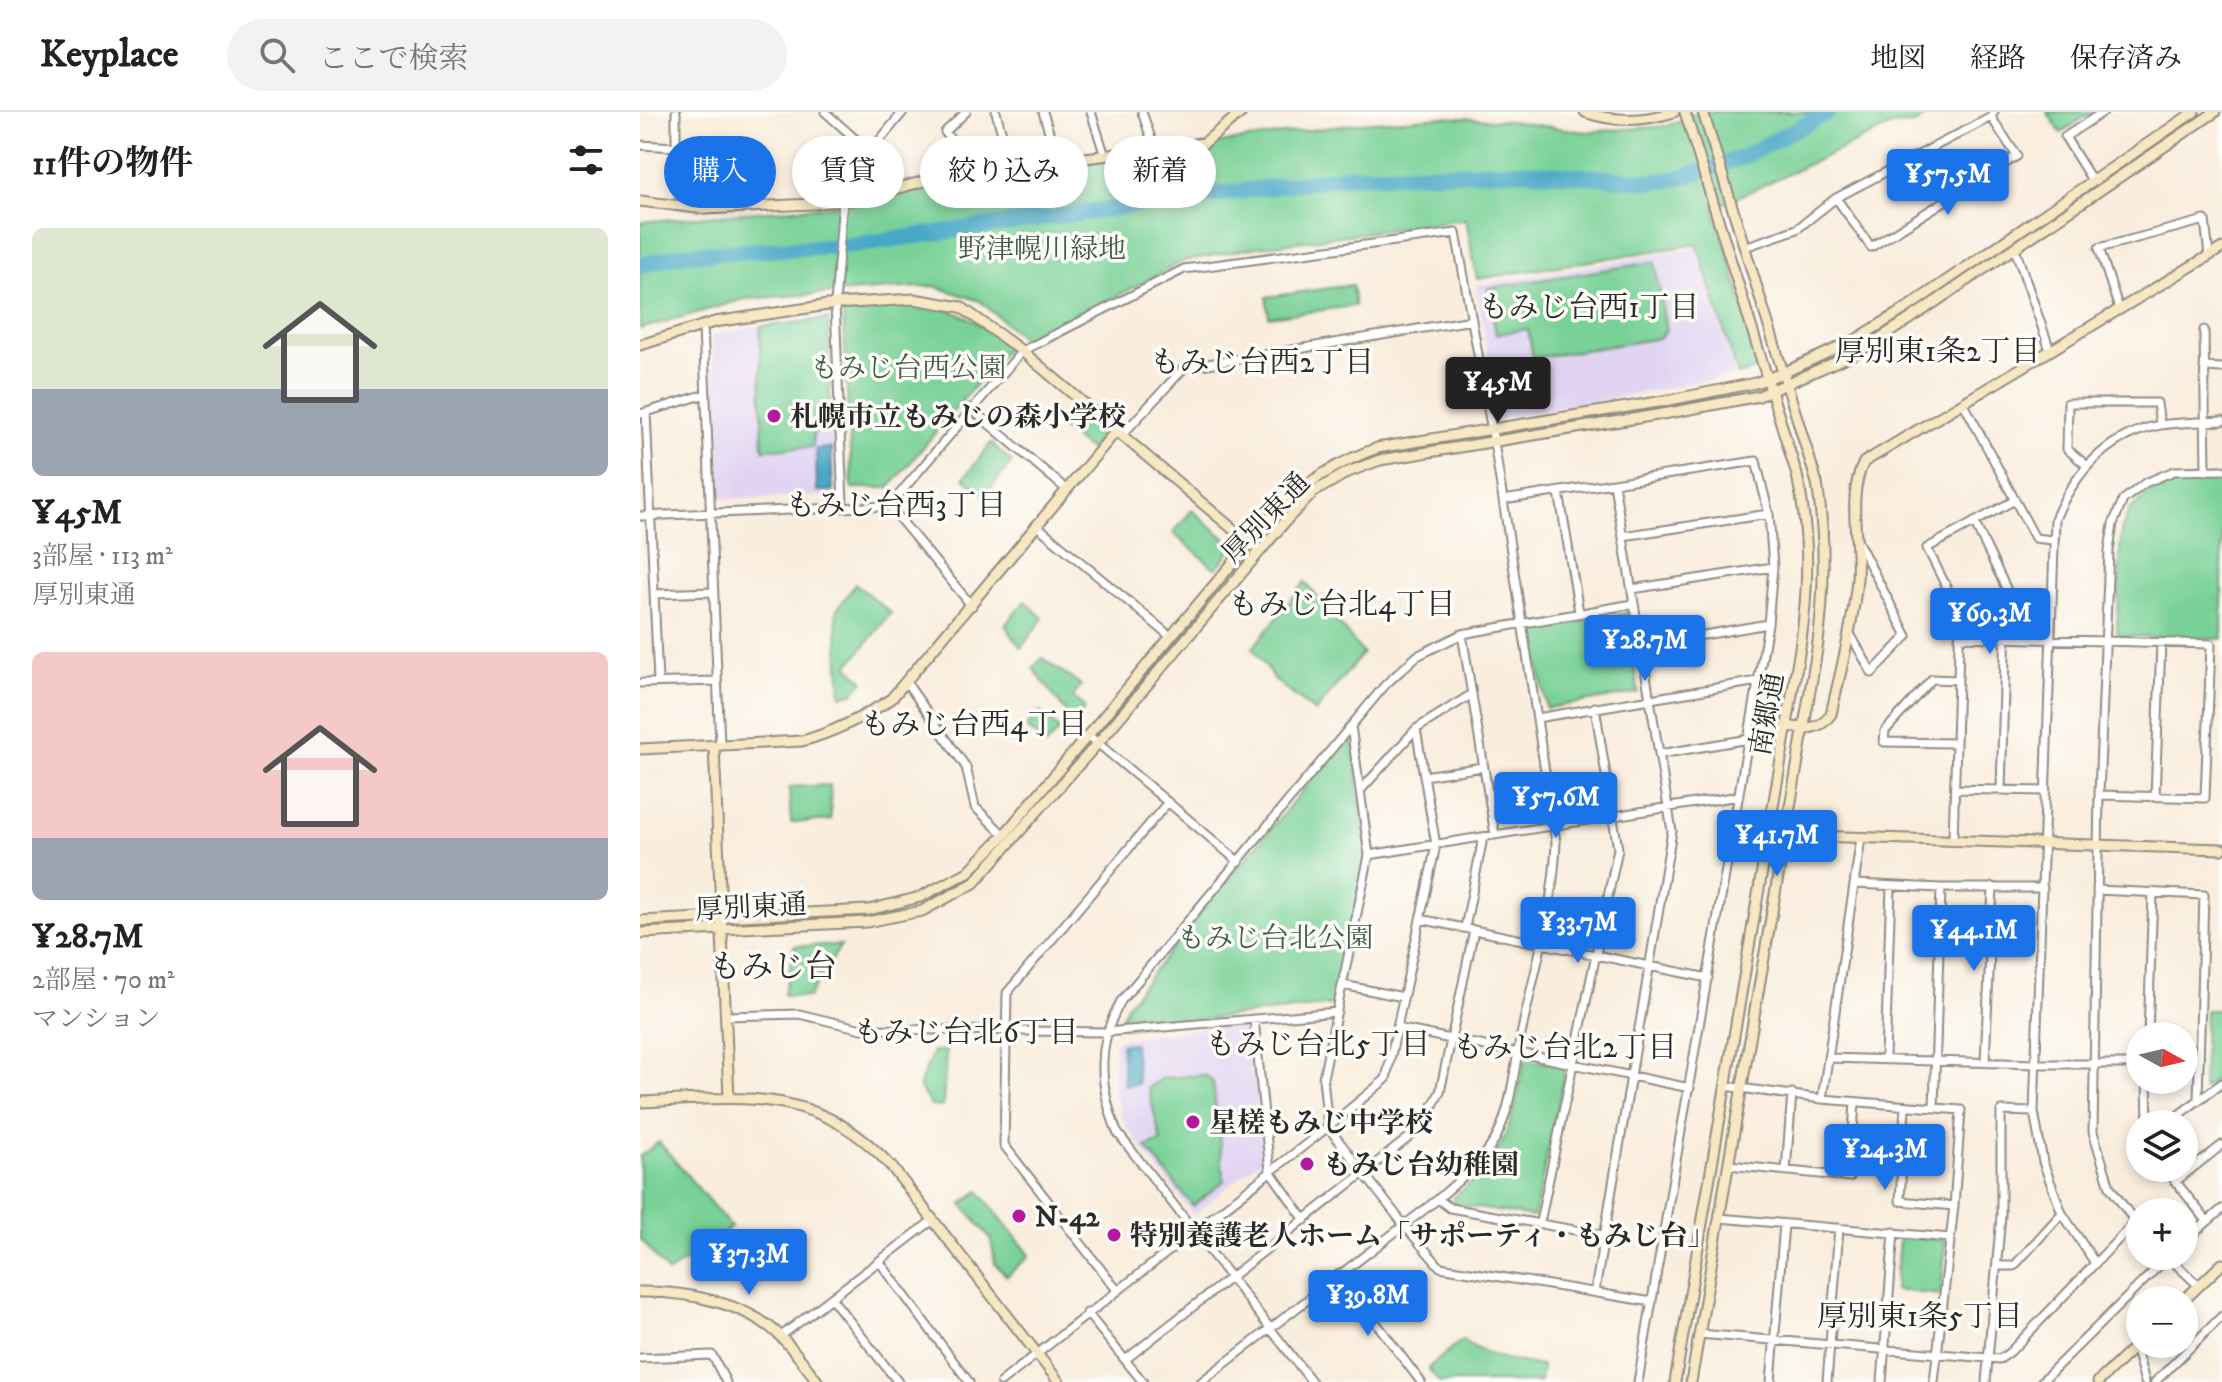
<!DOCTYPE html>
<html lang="ja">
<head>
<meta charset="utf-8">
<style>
	:root { --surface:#fff; --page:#f2f2f2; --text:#222; --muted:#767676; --line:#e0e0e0; --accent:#1a73e8 }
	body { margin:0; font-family:"IM FELL DW Pica","Noto Serif JP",serif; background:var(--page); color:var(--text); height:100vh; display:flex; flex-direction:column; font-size:30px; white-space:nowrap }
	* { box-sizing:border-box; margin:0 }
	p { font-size:26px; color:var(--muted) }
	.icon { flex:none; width:44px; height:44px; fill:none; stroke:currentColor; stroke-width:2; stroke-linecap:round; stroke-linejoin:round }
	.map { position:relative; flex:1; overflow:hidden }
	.details { display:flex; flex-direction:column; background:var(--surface); width:640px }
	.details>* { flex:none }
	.guide { position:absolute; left:24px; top:24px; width:760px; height:72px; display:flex; gap:16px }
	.needle { width:52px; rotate:98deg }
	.controls { position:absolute; left:1486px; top:910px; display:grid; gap:16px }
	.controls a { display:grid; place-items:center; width:72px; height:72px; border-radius:50%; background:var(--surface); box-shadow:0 4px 12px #0003; font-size:40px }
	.price { position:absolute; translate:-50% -68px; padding:0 18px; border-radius:8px; background:var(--accent); color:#fff; font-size:26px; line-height:52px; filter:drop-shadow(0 2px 4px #0008) }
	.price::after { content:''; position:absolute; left:50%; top:48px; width:24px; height:18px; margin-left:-12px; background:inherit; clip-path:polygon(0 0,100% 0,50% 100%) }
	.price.current { background:#222; color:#fff }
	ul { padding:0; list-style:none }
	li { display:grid; align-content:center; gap:16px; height:424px; padding:0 32px }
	li span { display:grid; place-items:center; height:248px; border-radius:12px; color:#555 }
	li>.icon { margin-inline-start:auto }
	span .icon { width:144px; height:144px; fill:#fffc; stroke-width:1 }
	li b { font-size:34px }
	h2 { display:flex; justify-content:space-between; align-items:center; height:96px; padding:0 32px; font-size:34px }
	.chip { padding:0 28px; border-radius:36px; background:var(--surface); box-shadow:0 4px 12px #0003; font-size:28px; line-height:72px }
	.chip.current { background:var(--accent); color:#fff }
	header { display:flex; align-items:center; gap:48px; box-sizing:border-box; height:112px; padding:0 40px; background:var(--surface); border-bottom:2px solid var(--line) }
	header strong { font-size:38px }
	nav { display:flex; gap:44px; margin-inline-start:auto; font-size:28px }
	.search { width:560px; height:72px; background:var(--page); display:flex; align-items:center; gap:20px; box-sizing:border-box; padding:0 28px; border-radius:44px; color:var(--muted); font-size:30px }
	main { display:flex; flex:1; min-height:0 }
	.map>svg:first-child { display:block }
</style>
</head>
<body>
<header>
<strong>Keyplace</strong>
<div class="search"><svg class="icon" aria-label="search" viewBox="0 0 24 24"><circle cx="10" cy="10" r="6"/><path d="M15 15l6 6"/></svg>ここで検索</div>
<nav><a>地図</a><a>経路</a><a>保存済み</a></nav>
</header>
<main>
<section class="details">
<h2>11件の物件<svg class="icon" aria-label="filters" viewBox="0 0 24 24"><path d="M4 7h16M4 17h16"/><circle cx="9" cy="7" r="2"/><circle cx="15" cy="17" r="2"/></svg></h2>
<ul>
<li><span style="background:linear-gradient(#dfe7d0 65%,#9aa5b1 0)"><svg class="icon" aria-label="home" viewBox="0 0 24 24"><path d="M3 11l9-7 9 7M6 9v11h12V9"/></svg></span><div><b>¥45M</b><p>3部屋 · 113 m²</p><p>厚別東通</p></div></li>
<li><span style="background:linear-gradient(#f6c9c9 75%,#9aa5b1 0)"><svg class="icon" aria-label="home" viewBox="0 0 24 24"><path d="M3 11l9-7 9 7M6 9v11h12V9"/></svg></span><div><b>¥28.7M</b><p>2部屋 · 70 m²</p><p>マンション</p></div></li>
</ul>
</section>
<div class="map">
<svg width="1582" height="1270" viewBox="0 0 1582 1270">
	<rect width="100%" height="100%" fill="#fdfcf7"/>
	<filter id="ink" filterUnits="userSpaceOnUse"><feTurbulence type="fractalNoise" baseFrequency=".0125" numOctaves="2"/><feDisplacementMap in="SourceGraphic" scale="16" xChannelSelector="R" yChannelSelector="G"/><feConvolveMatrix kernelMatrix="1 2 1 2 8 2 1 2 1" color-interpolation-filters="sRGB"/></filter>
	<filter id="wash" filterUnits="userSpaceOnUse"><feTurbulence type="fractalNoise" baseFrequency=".006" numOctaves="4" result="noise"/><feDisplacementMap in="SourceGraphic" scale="32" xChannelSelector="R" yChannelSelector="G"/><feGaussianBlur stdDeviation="1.8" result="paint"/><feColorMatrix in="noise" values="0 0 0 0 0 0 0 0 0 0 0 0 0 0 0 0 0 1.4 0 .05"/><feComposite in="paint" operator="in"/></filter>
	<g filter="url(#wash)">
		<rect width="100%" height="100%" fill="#f9eddd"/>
		<!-- built -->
		<path fill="#e1d4f3" d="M1056,136l40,127 -237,44 -22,-134z
			M187,204l9,180 -116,3 -8,-163 39,-9z
			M612,910l13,134 -71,59 -66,-85 -8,-17 -7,-25 2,-46 3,-3z"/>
		<!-- green -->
		<path fill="#79d197" stroke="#527e61" stroke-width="2" d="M1059,0h231l-15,12 -22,1 -179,83 44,142 1,19 -21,6 -41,-131 -220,35 -11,-60 -214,29 -68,13 -156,82 -48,-42 -46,-15 -189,13 -105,30v-106l9,-2 201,-17 133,-27 377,-54 83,-6 67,4 75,11 82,-6z
			M1407,0h45l-31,21z
			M1015,150l11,69 -6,7 -127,20 -5,-29 -32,5 -8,-46z
			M712,173l3,21 -86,11 -3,-20z
			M274,191c41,5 63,16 93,44l-118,141h-37l-9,-176z
			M188,207l3,107h-12l-6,9v12l-50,2 -3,-122z
			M439,294l27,24 -17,20 -29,-23z
			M351,331l21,19 -27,33 -21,-17z
			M1582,365v162l-105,-3 4,-105 8,-21 27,-23 14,-5z
			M552,398l42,36 -18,23 -43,-36z
			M665,470l58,71 -48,59 -40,-32 -22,-32z
			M215,472l36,29 -43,53 16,15 -10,11 -13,4 -5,-85z
			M385,489l18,17 -22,30 -16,-23z
			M987,501l11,80 -92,15 -13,-77z
			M402,546l39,27 -8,12 12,11 -11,15 -41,-55z
			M400,600l20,18 -14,15 -20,-18z
			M712,620l15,123 -19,93 -16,57 -207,23 -5,-7 7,-16 86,-108z
			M190,673l1,35 -40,3 -2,-36z
			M201,833l-32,52 -25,-2 10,-49z
			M1565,898h17v65l-19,14z
			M293,939h13l-3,56 -12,-1 -12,-19z
			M885,947l41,8 -32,150 -81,-13v-7c55,-38 59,-78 72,-138z
			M565,963l8,7 11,99 -31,25 -47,-59 15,-6 -13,-53 14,-10z
			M19,1030l72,85 -63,46 -28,-35v-82z
			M339,1079l51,64 -23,21 -12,-12 -4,-25 -29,-35z
			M1259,1125l47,3 -5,55 -46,-5z
			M822,1228c25,17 51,21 80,26l-2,16h-101l-11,-14z"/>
		<!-- water -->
		<path fill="#47a7c6" stroke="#396978" stroke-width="2" d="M191,336l2,43h-16l-1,-42z
			M494,931l4,41 -14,1 -3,-41z"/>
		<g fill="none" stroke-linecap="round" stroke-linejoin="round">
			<!-- river -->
			<path stroke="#47a7c6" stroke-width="16" d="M0,153l44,-11 160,-8 507,-70 170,-5 134,11 28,-5 60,-20 85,-45"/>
		</g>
	</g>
	<g filter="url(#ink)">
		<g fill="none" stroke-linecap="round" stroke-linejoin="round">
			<defs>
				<path id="street" d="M185,0l45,40
					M326,0l-21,20 32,40
					M356,0l15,55
					M403,0l15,49
					M451,0l14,44
					M502,0l13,38
					M0,33l36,2v-35
					M1453,70l-28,-45 38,-25
					M1196,86l35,49 146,-91 -26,-39
					M1105,135l52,-18 39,-31 155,-81 3,-5
					M1375,137l35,101
					M1479,197l-20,-61 106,-28 4,36
					M63,214l17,420
					M1564,218l2,141
					M1564,255l18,1
					M1323,290l72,136 17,2
					M330,296l96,81
					M6,300l12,270
					M0,302l66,-20
					M482,323l62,-67 288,-48
					M1446,353l-19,-16 1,-46h89l3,22
					M919,380l20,120
					M863,388l253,-39 13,53 4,53 -5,57 -130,758
					M203,394l-8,-202 8,-103 27,-49 33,-40
					M249,394l83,100
					M0,404l249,-10 133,-155 162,-82 272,-36 38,209 62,400c-2,65 -22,130 -35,193 -7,34 -9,70 -24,101 -13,25 -39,45 -59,63l-237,183
					M1334,410l33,68 -6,200
					M396,413l134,111
					M983,424l146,-22
					M992,477l141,-22
					M14,482l59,-2
					M1209,520l23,41 35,-37 -49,-94
					M822,522l33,201
					M1319,525l252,7 -6,154 -106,-3
					M1000,534l128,-22
					M266,570l60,85 9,40 29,28
					M0,571l77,-2
					M897,606l221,-37
					M711,614l18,129 -46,223 5,49 76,98 36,42 212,35
					M448,623l151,127
					M1316,631l-72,-1 1,-11 47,-52 26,1
					M1020,642l89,-15
					M784,664l59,-9
					M1315,677l91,2
					M720,679l56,-62 56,-35
					M1515,685l6,-154
					M1313,728l7,-226 -33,-66 88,-48
					M729,743l370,-59
					M1215,772l86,4h102
					M1457,778l107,5 -6,205
					M780,807l288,59
					M825,816l18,-90
					M703,873l60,12
					M86,904l73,-2 63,15 244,3 231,-20
					M614,907l16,152 35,49
					M757,916l293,60
					M1508,924l5,-144
					M1245,945l6,-170
					M1188,946l208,6h104
					M1345,949l8,-174
					M1507,968l1,44
					M1085,974l97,13 139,11 -7,96 -20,176
					M1182,987l39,-261
					M1265,995l-5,94 54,5
					M1294,996l7,-220
					M1526,1012l56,-41
					M1088,1053l122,12 5,-75
					M1525,1056l42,53
					M1146,1059l6,-78
					M1535,1070l47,-37
					M798,1087l12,9 153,27
					M1079,1106l231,20
					M900,1110l78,-373 -23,-142
					M1500,1117l-30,-42 -17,-55 6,-337 10,-244 4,-27 10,-24 22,-17 29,-12 48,-1
					M1544,1130l38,-33
					M1527,1144l32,30
					M239,1149l90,121
					M1455,1151l-33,-50 -19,-51 -9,-50 21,-593c20,-47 53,-84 105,-94 20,-3 42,-3 62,-4
					M1358,1154h16l48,-53
					M699,1162l82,108
					M477,1178l-113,-145 3,-152 161,-191
					M955,1179l77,-460 -58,-347
					M192,1187l66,83
					M447,1201l56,69
					M1059,1222l301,25 10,-7 124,-129
					M141,1224l152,-116
					M1495,1234l10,36
					M0,1246l72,-3 14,27
					M485,1248l296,-232 19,-36 34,-162
					M361,1270l327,-255 58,-48 50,-234 -20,-116
					M672,1270l-195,-250c-18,-46 -21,-88 4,-131l265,-317 31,-28 45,-22 171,-30
					M1131,1270l13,-158
					M1187,1270l12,-154
					M1242,1270l12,-150
					M1346,1270l15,-166v-105l33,1
					M1401,1270l128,-126
					M1515,1270l67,-66"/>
				<path id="secondary" d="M945,0c31,11 59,9 89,0
					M0,89l65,8 107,-5 46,-5 85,-23 261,-33 38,-31
					M0,233l75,-23 120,-18 79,-5 47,8 61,44 231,195
					M1146,614c18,3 34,5 45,-12 10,-44 22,-90 26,-135 3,-37 -11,-83 7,-117l358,-214
					M74,634l15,352
					M0,637l162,-8c33,-9 60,-23 89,-42l226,-269
					M1142,723l440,14
					M0,809l229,-11 51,-13 48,-25 36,-37 275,-327c29,-28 60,-46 98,-60l293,-48 85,-17 28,-10 72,-33 50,-31 289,-197
					M0,821l227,-11 55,-11 52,-28 124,-140 191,-226 25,-25 34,-20 32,-12 289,-47 90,-17 99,-44 49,-31 308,-209
					M0,990c101,-4 176,-18 251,64l168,216
					M0,1180c46,-1 110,11 143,47 13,13 24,29 35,43
					M1544,1188l38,-36
					M1035,1270l125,-734c9,-60 10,-114 -3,-173l-112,-363
					M1051,1270l126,-732c8,-57 9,-110 0,-167l-114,-371
					M1458,1270l42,-40"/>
			</defs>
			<!-- street casing -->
			<use href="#street" stroke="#928c84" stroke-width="11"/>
			<!-- secondary casing -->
			<use href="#secondary" stroke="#928c84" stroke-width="13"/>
			<!-- street -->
			<use href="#street" stroke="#fff" stroke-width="7"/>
			<!-- secondary -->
			<use href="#secondary" stroke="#f7e8c3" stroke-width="9"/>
		</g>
	</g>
	<!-- markers -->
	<g fill="#b5179e" stroke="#fdfcf7" stroke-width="3">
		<circle cx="134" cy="304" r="8"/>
		<circle cx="553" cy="1010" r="8"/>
		<circle cx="667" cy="1052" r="8"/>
		<circle cx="379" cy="1104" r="8"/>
		<circle cx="474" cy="1123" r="8"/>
	</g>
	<g text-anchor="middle" stroke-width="7" stroke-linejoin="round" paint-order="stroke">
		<!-- park labels -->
		<g font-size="28" fill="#425d4b" stroke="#fdfcf7">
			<text x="402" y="146">野津幌川緑地</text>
			<text x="268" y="265">もみじ台西公園</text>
			<text x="635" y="835">もみじ台北公園</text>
		</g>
		<!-- poi labels -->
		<g font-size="28" font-weight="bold" fill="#2b2b2b" stroke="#fdfcf7" text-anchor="start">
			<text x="150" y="314">札幌市立もみじの森小学校</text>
			<text x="569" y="1020">星槎もみじ中学校</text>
			<text x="683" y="1062">もみじ台幼稚園</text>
			<text x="395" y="1114">N-42</text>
			<text x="490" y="1133">特別養護老人ホーム「サポーティ・もみじ台」</text>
		</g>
		<!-- street labels -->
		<g font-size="28" fill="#2b2b2b" stroke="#fdfcf7">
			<text transform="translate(625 405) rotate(-46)" y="10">厚別東通</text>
			<text transform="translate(1126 602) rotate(-80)" y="10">南郷通</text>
			<text transform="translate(111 794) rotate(-3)" y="10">厚別東通</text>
		</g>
		<!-- neighbourhood labels -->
		<g font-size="30" fill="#2b2b2b" stroke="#fdfcf7">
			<text x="949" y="205">もみじ台西1丁目</text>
			<text x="1298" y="249">厚別東1条2丁目</text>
			<text x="622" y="260">もみじ台西2丁目</text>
			<text x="256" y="403">もみじ台西3丁目</text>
			<text x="702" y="502">もみじ台北4丁目</text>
			<text x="334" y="622">もみじ台西4丁目</text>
			<text x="326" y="930">もみじ台北6丁目</text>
			<text x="678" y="942">もみじ台北5丁目</text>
			<text x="925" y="945">もみじ台北2丁目</text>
			<text x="1280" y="1214">厚別東1条5丁目</text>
		</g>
		<!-- quarter labels -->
		<g font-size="32" fill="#2b2b2b" stroke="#fdfcf7">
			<text x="133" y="865">もみじ台</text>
		</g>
	</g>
</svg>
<div class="controls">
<a><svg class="needle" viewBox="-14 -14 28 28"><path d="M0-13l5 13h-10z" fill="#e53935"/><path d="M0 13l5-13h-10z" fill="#767676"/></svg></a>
<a><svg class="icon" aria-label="layers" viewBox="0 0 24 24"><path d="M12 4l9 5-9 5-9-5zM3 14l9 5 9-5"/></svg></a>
<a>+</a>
<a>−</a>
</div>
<b class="price" style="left:1308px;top:105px">¥57.5M</b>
<b class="price current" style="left:858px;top:313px">¥45M</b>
<b class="price" style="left:1350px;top:544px">¥69.3M</b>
<b class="price" style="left:1005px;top:571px">¥28.7M</b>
<b class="price" style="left:916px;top:728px">¥57.6M</b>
<b class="price" style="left:1137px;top:766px">¥41.7M</b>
<b class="price" style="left:938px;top:853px">¥33.7M</b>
<b class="price" style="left:1334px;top:861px">¥44.1M</b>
<b class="price" style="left:1245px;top:1080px">¥24.3M</b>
<b class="price" style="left:109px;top:1185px">¥37.3M</b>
<b class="price" style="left:728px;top:1226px">¥39.8M</b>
<div class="guide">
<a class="chip current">購入</a>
<a class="chip">賃貸</a>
<a class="chip">絞り込み</a>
<a class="chip">新着</a>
</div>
</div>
</main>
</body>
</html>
